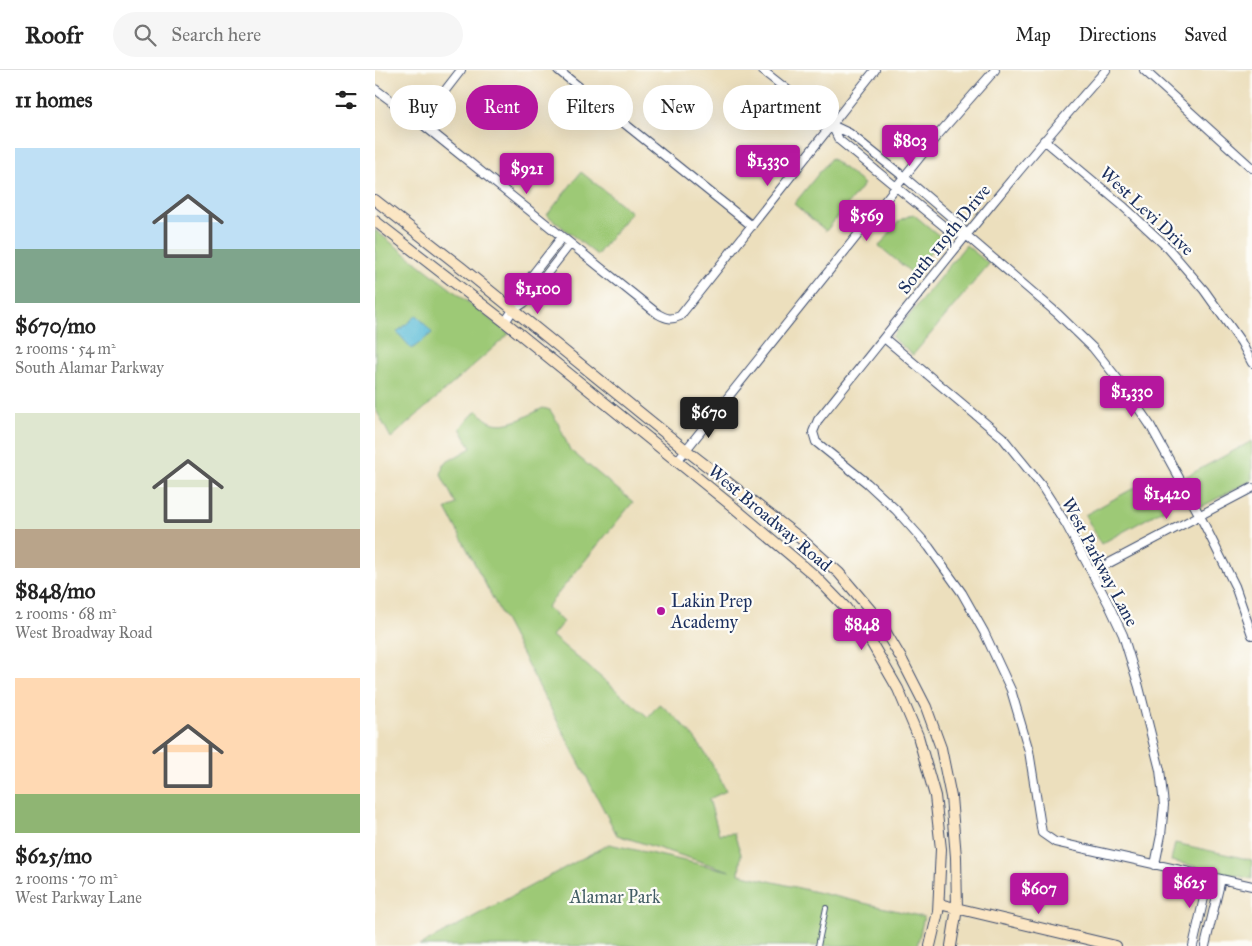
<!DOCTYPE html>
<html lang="en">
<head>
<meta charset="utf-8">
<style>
	:root { --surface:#fff; --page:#f6f6f6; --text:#222; --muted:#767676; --line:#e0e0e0; --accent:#b5179e }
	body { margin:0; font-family:"IM FELL Great Primer",serif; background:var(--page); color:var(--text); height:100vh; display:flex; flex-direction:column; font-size:19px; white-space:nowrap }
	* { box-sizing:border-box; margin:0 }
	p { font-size:16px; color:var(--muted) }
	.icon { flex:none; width:28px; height:28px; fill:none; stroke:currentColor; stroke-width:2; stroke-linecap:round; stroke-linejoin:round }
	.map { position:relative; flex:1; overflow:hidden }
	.drawer { display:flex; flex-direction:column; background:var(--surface); width:375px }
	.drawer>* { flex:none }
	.banner { position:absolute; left:15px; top:15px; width:475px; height:45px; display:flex; gap:10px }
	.price { position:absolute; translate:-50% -42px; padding:0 11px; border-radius:5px; background:var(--accent); color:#fff; font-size:16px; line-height:32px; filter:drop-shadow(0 1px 2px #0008) }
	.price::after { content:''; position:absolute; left:50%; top:30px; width:15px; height:11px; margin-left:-8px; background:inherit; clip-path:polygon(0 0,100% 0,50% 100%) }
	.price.active { background:#222; color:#fff }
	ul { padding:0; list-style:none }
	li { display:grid; align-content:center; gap:10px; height:265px; padding:0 15px }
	li span { display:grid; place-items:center; height:155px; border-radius:0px; color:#555 }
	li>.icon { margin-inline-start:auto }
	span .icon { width:90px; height:90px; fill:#fffc; stroke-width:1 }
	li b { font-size:21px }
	h2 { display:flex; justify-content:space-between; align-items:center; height:60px; padding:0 15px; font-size:21px }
	.chip { padding:0 18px; border-radius:22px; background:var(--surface); box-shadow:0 5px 20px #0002; font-size:18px; line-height:45px }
	.chip.active { background:var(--accent); color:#fff }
	header { display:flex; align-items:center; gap:30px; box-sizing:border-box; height:70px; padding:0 25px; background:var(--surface); border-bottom:1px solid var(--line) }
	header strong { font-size:24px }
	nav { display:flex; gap:28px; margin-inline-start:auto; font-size:18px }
	.search { width:350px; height:45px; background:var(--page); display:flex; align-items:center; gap:12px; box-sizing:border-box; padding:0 18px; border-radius:28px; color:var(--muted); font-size:19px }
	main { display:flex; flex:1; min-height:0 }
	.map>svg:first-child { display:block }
</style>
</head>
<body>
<header>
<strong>Roofr</strong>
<div class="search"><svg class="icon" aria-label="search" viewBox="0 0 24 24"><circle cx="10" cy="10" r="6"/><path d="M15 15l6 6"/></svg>Search here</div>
<nav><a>Map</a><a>Directions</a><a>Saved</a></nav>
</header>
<main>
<section class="drawer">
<h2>11 homes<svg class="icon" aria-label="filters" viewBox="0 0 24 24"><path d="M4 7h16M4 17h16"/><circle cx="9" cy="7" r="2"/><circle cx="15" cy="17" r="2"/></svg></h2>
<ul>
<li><span style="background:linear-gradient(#bfe0f5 65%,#7fa58c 0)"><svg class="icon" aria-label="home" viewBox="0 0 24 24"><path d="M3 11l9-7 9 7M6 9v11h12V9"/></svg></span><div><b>$670/mo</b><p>2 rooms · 54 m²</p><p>South Alamar Parkway</p></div></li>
<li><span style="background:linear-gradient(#dfe7d0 75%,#b9a48a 0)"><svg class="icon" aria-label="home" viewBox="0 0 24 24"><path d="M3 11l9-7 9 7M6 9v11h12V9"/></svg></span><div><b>$848/mo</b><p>2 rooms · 68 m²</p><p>West Broadway Road</p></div></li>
<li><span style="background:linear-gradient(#ffd9b3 75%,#8fb573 0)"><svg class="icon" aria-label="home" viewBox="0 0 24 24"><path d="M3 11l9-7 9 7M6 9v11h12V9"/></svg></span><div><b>$625/mo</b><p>2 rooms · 70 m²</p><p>West Parkway Lane</p></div></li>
</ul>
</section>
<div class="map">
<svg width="877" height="876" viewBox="0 0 877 876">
	<rect width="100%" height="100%" fill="#fdfcf7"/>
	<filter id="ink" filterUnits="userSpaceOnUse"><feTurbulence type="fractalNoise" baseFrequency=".02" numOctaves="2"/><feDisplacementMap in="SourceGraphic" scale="10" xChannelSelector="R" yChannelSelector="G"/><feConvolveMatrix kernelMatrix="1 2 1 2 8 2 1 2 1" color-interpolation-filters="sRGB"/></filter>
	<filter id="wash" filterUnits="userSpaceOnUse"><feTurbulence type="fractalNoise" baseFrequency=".0096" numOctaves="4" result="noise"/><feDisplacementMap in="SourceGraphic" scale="20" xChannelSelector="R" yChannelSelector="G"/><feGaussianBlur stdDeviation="1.12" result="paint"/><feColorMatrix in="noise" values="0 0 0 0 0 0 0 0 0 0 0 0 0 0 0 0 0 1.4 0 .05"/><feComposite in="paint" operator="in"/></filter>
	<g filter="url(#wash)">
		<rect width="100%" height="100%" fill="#ecdfbd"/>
		<!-- green -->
		<path fill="#9dc976" stroke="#5c7c6a" d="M456,88l33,26 -38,47 -32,-27z
			M206,102l50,40 -34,43 -50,-40z
			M538,144l29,24 -29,36 -34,-28 21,-26z
			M0,160l134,104 -118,104 -16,-30z
			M591,175l23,19 -76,91 -21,-18z
			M168,338l7,2 7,11 13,29 63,52 -86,105 16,15 -11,14 96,81 11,-13c31,22 51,53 67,87l-17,8 10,35 15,-1 7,21 -2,20 185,43 -7,29h-498l190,-102 121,27 -113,-36 -171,-326 10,-5 -15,-29 2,-11 28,-16 -11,-20 17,-18c3,3 7,8 12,11 17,9 39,-6 54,-13z
			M877,371v39l-51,27 -16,-30z
			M777,408l16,29 -67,37 -16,-29z
			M800,773l77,17v19l-81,-18z"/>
		<!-- water -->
		<path fill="#59bbd7" stroke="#3a759a" d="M42,245l15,18 -20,16 -15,-17z"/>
	</g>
	<g filter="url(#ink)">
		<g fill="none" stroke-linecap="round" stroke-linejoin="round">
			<defs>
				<path id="lane" d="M443,876l8,-38"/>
				<path id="street" d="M183,0l194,156
					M387,0l70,55 17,8 55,44 54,46 8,12 92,79 35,34 28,35 29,42 50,91 35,70 17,49
					M731,0c-101,113 -193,232 -288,350l-5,12 3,10 51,41 29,27 33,37 33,46 22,39 27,58 18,61 13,82 13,9 197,44
					M769,0l108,98
					M0,19l47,35 236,190c9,5 13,6 22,2l195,-246
					M45,53l41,-53
					M457,55l7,15 112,92 15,3
					M669,70l79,66 45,42 36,42 37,52 11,21
					M138,240l11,-7 46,-59
					M130,252l8,-12 3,-14 46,-59
					M509,268l118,99 39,48 25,39 42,79 15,32 16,52 21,83 4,35 -3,30 -6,30
					M302,391l259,-324 59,-67
					M717,502l160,-84
					M818,876l16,-70
					M830,876l16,-67"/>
				<path id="secondary" d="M0,130l87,68 224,182 114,88 39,35 39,46 23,39 25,49 15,41 10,49 5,60 1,51 -6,38
					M0,151l130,101 226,183 83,70 32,33 25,34 27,47 20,47 17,60 6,53 -3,63 -8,34
					M564,834l177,42"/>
			</defs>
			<!-- lane casing -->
			<use href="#lane" stroke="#3a496c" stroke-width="6"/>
			<!-- street casing -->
			<use href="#street" stroke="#3a496c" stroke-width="10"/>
			<!-- secondary casing -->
			<use href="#secondary" stroke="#3a496c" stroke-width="12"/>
			<!-- lane -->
			<use href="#lane" stroke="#fff" stroke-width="4"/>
			<!-- street -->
			<use href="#street" stroke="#fff" stroke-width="8"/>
			<!-- secondary -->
			<use href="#secondary" stroke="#fbe6c4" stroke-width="10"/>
		</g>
	</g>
	<!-- markers -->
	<circle fill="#b5179e" stroke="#fdfcf7" stroke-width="2" cx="286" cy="541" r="5"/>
	<g text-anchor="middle" stroke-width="4.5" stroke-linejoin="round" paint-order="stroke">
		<!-- street labels -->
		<g font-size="18" fill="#1b2f5e" stroke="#fdfcf7">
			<text transform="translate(772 141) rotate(43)" y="6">West Levi Drive</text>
			<text transform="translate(569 169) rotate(-51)" y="6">South 119th Drive</text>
			<text transform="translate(395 448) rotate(40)" y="6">West Broadway Road</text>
			<text transform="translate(725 492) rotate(62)" y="6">West Parkway Lane</text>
		</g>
		<!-- poi labels -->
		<g font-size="18" fill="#1b2f5e" stroke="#fdfcf7" text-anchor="start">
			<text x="296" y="537">Lakin Prep<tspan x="296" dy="21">Academy</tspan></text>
		</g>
		<!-- park labels -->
		<g font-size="18" fill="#425d65" stroke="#fdfcf7">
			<text x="240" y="833">Alamar Park</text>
		</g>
	</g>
</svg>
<b class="price" style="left:535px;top:97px">$803</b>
<b class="price" style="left:393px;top:117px">$1,330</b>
<b class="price" style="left:152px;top:125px">$921</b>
<b class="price" style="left:492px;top:172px">$569</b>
<b class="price" style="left:163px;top:245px">$1,100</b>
<b class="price" style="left:757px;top:348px">$1,330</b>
<b class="price active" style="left:334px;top:369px">$670</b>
<b class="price" style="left:792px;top:450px">$1,420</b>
<b class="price" style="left:487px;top:581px">$848</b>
<b class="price" style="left:815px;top:839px">$625</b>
<b class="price" style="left:664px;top:845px">$607</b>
<div class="banner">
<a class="chip">Buy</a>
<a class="chip active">Rent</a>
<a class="chip">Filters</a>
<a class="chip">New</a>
<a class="chip">Apartment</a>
</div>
</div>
</main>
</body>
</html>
